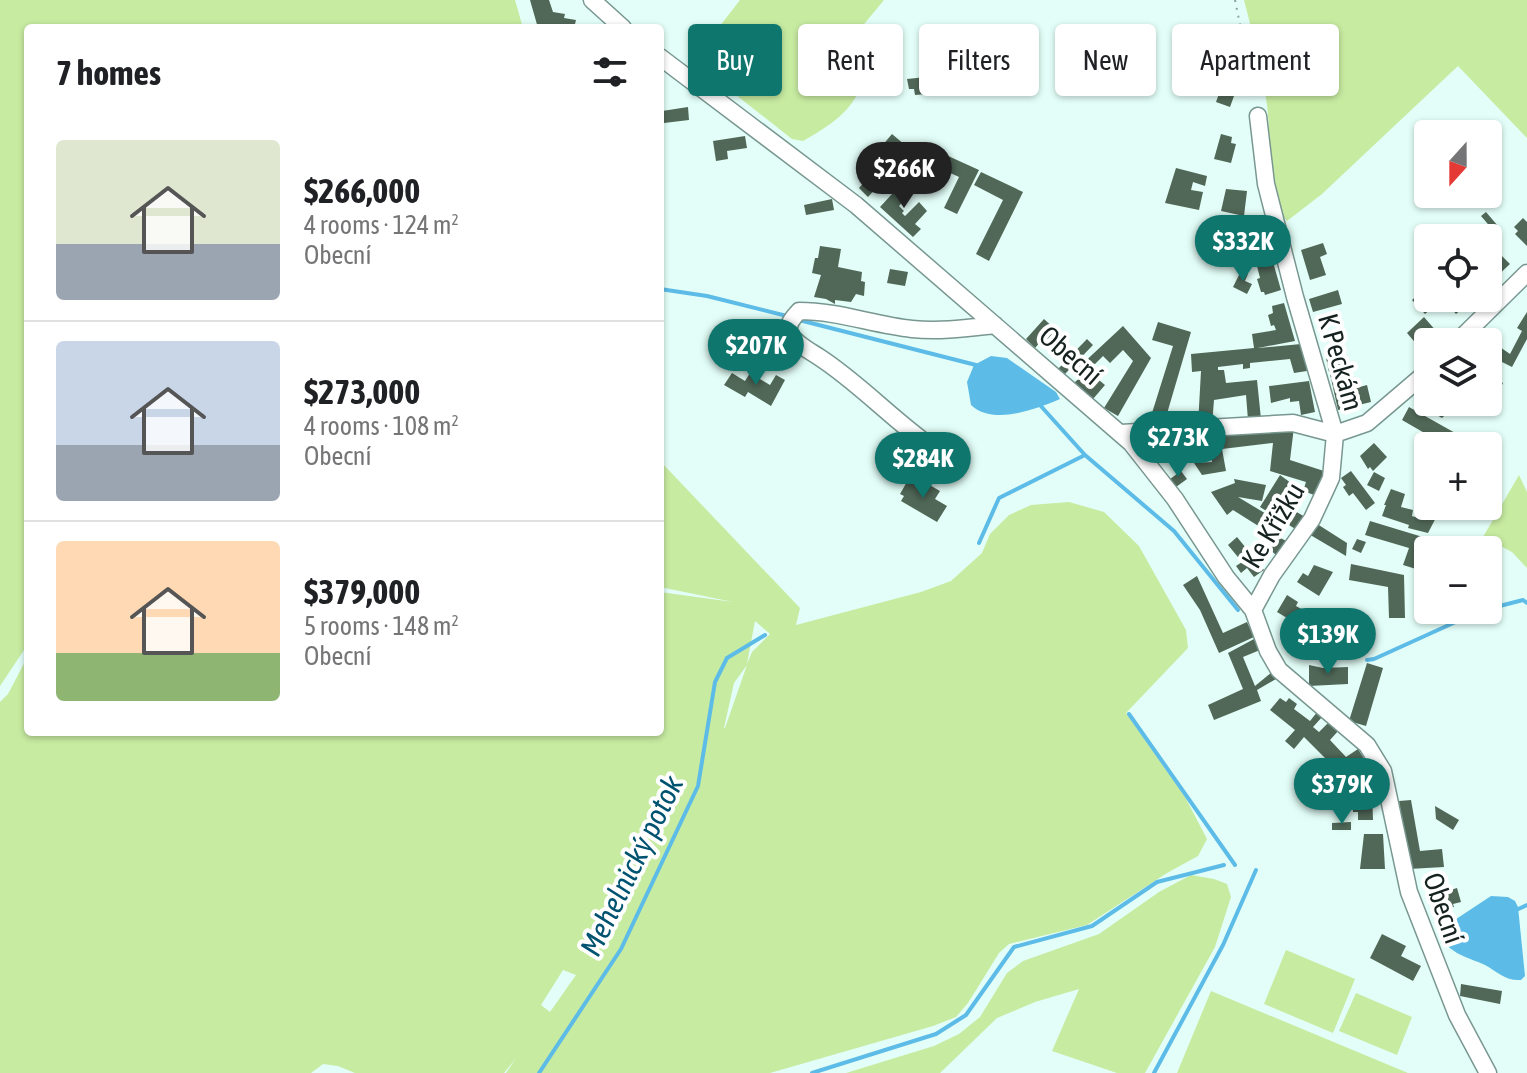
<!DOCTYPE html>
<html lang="en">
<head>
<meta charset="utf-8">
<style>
	:root { --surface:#fff; --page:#f2f2f2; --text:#202124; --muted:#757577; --line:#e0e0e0; --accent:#0f766e }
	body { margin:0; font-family:"Asap Condensed",sans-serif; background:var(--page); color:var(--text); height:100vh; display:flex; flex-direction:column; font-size:30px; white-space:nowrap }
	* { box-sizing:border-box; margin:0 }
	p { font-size:26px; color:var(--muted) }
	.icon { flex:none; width:44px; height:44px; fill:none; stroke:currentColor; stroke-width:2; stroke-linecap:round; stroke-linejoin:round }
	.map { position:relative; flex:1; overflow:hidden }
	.side { position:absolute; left:24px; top:24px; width:640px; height:712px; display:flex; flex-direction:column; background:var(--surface); border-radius:8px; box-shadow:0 2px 6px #0004 }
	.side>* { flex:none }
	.hud { position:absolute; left:688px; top:24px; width:718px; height:72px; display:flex; gap:16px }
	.needle { width:52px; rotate:201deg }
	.buttons { position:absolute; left:1414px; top:120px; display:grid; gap:16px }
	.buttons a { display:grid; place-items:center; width:88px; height:88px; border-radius:8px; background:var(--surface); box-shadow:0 2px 6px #0004; font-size:40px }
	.price { position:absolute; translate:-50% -68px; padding:0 18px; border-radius:28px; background:var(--accent); color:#fff; font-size:26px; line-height:52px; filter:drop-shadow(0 2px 4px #0008) }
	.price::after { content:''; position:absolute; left:50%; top:48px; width:24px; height:18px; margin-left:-12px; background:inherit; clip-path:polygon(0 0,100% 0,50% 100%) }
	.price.selected { background:#222; color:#fff }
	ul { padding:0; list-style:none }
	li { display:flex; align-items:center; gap:24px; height:200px; padding:0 32px }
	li+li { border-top:2px solid var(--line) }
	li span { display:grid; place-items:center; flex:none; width:224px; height:160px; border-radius:8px; color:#555 }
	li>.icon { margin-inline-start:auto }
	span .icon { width:96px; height:96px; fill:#fffc; stroke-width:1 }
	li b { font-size:34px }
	h2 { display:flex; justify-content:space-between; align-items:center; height:96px; padding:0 32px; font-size:34px }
	.tag { padding:0 28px; border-radius:8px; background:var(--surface); box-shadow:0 2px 6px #0004; font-size:28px; line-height:72px }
	.tag.selected { background:var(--accent); color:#fff }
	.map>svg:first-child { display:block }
</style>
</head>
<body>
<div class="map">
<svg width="1527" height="1073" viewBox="0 0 1527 1073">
	<rect width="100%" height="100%" fill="#e3fef8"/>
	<!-- green -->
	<path fill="#c7eba1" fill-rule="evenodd" d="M0,0h515l8,28h-495v616l-28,42z
		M740,0h144l-24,29c13,60 -5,83 -57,112l-11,-2 -99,-78z
		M1244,0h283v138l-69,-72 -136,128 -35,27c-19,-21 -16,-87 -20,-116 -5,-36 -14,-70 -23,-105z
		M660,461l140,147 -4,17 125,-33 30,-11 31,-28 8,-19 19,-19 22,-10 38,-3 35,10 35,34 47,84 2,18 -62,65 59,84 22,42 -9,17 -31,17 -80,52 -78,19 -10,9 -31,50 -12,14 -23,9 -163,47h-264l10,-15 -12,15h-149l-17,-7 -15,-2 -12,9h-311v-371l8,-8 20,-38v76h632v-140l73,10 -73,-15zM755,621l15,13 -18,18 -5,12zM747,665l-22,63h-1l10,-45zM563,970l13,5 -26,37 -9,-7z
		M1519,475l8,17v76l-15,-16 -29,-15z
		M1191,875l23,4 13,5 4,13 -16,50 -70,126h-28l-65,-22 27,-62 -44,13 -38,16 -57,55h-94l88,-27 25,-12 21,-17 27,-44 16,-12 76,-27 60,-42z
		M1286,950l69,29 -22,54 -69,-29z
		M1211,991l197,82h-231z
		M1356,993l56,24 -15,38 -58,-24z"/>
	<!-- water -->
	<path fill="#5dbce7" d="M991,356l16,2 49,34 4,7c-24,10 -67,27 -89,6l-4,-23 7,-17z
		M1491,896l17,1 7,4 3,6 7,69 -4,4c-16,1 -23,-8 -36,-15 -17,-8 -44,-13 -44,-36z"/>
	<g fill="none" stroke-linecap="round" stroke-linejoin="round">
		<!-- stream -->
		<path stroke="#5dbce7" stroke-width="4" d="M660,289l47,7 80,20
			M799,320l177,45
			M1039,404l46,51
			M979,543l20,-45 86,-43 89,76 64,79
			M1488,609l35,-9 4,3
			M1367,660l7,-1 108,-49
			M1129,714l106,151
			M1514,911l13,-6
			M539,1073l82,-124 77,-163 17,-104 12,-24 38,-23
			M812,1073l124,-39 30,-19 48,-68 78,-21 65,-44 67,-17
			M1154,1073l69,-128 33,-75"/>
	</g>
	<!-- building -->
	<path fill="#516858" d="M530,0h19l4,12 12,2 -1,4 12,2 -2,8 -11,-2v2h-25z
		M936,76l2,17 -23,2 -1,-6h-5l-2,-10z
		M1220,91l14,5 -4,11 -14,-5z
		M688,107l1,13 -25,3 -2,-12z
		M892,134l13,11 2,9 -39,43 -9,-9 30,-34 -8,-7z
		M1221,134l11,3 -1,6 5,1 -5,19 -17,-4z
		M745,136l2,12 -20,3 1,8 -12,2 -3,-20z
		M935,150l44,20 -22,44 -13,-6 15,-31 -30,-14z
		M1176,168l31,8 -2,10 -12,-4 -2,8 12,2 -4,18 -34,-7z
		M981,172l42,20 -34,69 -13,-7 27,-54 -29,-15z
		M904,181l9,9 -14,16 5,5 -2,2 3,3 14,-14 8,9 -12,13 6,5 -8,8 -33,-30z
		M1226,189l21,2 -3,25 -23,-5z
		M832,199l2,11 -28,5 -2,-10z
		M1486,212l12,14 -5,4 -12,-14z
		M1523,218l4,4v24l-12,-12 3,-3 -4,-4z
		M1323,243l4,11 -7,3 6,18 -16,5 -9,-30z
		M820,246l21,3 -3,18 24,5 -1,9 4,1 -1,14 -8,-2 -5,8 -16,-2v4l-9,-5 -12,-2 7,-22 -9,-2 3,-15h3z
		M1494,248l16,16 -15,14 -7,-8v-16z
		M1273,262l8,28 -16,5 -1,-3h-3l-4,-13 3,-1 -3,-12z
		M890,269l18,3 -3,14 -18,-3z
		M1241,271l7,3 -3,7 7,3 -5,10 -14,-7z
		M1338,290l4,14 -29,8 -4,-13z
		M1419,294l13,14 -7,6 -13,-14z
		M1442,298h28l2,2 -16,14 -8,-9 -3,2 -6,-6z
		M1284,303l11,38 -37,7 43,-4 6,27 -13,2 -4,-14 -40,4v5l-7,1v-5l-25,3v3h6l2,13 31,-3 4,39 -13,1 -2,-25 -32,5 -2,25h-14l3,-54 -9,1 -1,-18 63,-6 -2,-14 24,-4 -2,-5 -3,1 -3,-11 5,-2 -1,-7z
		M1527,312v27l-15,28 -24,-12v-13h-10l2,-4 6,3 1,-3 23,16 12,-23 -5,-3z
		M1424,317l13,15 -18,15 -12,-14z
		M1044,319l12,11 -12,13 -2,-3 -7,8 -9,-9z
		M1158,322l33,10 -25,85 -14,-4 21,-67 -21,-6z
		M1123,326l28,32 -33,58 -14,-8 29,-47 -10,-11 -13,13 -7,-7 -15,15 17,14 -12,14 -19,-16 11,-10 -6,-6z
		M1087,339l6,6 -28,29 -7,-5z
		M1338,350l5,19 -14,3 -4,-19z
		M1347,370l3,13 6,5 11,-3 4,17 -33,8 -8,-36z
		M732,373l13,8 5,-8 20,12 6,-10 9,5 -14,26 -23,-14 -3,5 -21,-12z
		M1490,376l13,7 -16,31 -22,-12h23z
		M1309,381l6,31 -14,3 -2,-14 -9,1v-4l-19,5 -2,-17z
		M1428,388v14h12l11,7 -9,9 -28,-16z
		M1409,407l64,36 -2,3h-24l-45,-26z
		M1294,427l-4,33 37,12 -10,24 -14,-5 3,-9 -36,-11 3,-28 -51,6 4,22 -24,4 -8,-12 18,-1 -5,-27z
		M1374,443l13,14 -14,14 -3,-4 -2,2 -8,-13z
		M1181,471l6,8 -11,8 -6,-8z
		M1351,471l24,32 -9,7 -13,-17 -4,3 -6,-9 3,-2 -5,-7z
		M1374,472l11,6 -6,13 -12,-6z
		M1280,475l11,8 -11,19 25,15 -8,13 -37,-23z
		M1234,479l32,6 -4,16 -24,-4 30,18 -8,12 -27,-17 -6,5 -16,-23 24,-9z
		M908,480l14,8 4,-5 14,8 -5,8 12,7 -10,16 -36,-21 3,-5 -4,-2z
		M1391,489l14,5 -4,13 12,3 -1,6 9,3 7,-13h14l-14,27 -20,-5 1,-3 -27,-9 4,-11h-2z
		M1370,521l56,17 -10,31 -13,-4 6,-17 -44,-13z
		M1314,522l33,21 -1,13 -39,-23z
		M1275,535l13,7 -12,13 -8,-7z
		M1237,537l27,33 -10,7 -7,-9 -6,5 -5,-7 6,-4 -14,-17z
		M1357,539l9,3 -5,11 -9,-4z
		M1351,564l53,11 1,43h-16l-1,-31 -39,-7z
		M1314,565l19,7 -14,24 -22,-14 6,-9 5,3z
		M1197,576l26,57 24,-11 7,15 -35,16 -19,-43 -17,-25z
		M1287,595l11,7 -2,4 9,5 -8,13 -20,-12z
		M1320,618l55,9 -1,14 -59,-10z
		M1254,639l6,11 -17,7 12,29 17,-14 4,7 -19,11 4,11 -47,19 -6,-15 35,-16 -15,-36z
		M1367,663l16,5 -17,58 -17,-5z
		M1309,665l14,3 25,-1v17l-39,2z
		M1280,698l6,4 3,-4 8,6 -3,5 16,12 8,-10 5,5 -10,11 6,5 10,-10 10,8 -9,10 16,17 12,-8 7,11 -23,17 12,12 -10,9 -20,-20 10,-11 -30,-30 -10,12 -9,-8 10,-11 -25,-20z
		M1372,791l1,29h-15v-8h-5v-17l4,-3z
		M1411,800l9,51 22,-2 2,18 -35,2 -10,-68z
		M1346,801l3,4 -12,10 -3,-4z
		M1435,806l24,14 -6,10 -17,-11z
		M1351,822v8h-19v-7z
		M1364,834h19l2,35h-25z
		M1457,888l4,14 -8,2 1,3 -16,2 -4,-14z
		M1382,934l24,12 -5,10 20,10 -8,15 -43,-23z
		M1461,984l41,7 -2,13 -40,-8z"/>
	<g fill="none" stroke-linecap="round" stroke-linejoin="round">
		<defs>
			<path id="street" d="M592,0l31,28
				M660,57l196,148 275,238 44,56 51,78 27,33 15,41 11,19 88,75 16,26 26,121 48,123 31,58
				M1457,342l70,-69
				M1121,433l172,-10 42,11
				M1335,434l32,-11 61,-52
				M922,440c-36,-27 -66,-59 -103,-83 -9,-6 -25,-14 -29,-24 -4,-9 4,-16 9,-22 39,0 75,14 113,18 28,3 56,-1 83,-4
				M1253,610l19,-35 40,-56 19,-41 4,-44 -40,-137 -29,-113 -8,-68"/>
		</defs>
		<!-- street casing -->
		<use href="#street" stroke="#789790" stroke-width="19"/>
		<!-- path -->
		<path stroke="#8ca19d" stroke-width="2" stroke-dasharray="2 6" stroke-linecap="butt" d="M1235,0l20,99"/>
		<!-- street -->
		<use href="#street" stroke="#fff" stroke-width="16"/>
	</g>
	<g text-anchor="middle" stroke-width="8" stroke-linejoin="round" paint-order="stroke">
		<!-- street labels -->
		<g font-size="28" fill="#15221f" stroke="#fff">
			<text transform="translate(1071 355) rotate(41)" y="10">Obecní</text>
			<text transform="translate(1341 362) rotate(74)" y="10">K Peckám</text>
			<text transform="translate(1273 525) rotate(-59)" y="10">Ke Křížku</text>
			<text transform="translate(1444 908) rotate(71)" y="10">Obecní</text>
		</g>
		<!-- water labels -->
		<g font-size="30" font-style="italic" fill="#005370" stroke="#fff">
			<text transform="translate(632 866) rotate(-64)" y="10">Mehelnický potok</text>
		</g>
	</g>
</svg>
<div class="buttons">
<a><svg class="needle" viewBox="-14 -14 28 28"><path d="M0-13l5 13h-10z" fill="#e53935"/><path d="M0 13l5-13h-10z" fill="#757577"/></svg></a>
<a><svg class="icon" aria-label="locate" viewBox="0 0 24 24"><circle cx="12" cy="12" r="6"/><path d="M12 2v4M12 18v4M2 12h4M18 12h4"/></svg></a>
<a><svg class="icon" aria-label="layers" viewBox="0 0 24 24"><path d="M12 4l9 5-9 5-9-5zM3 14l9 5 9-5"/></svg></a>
<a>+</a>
<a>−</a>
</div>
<b class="price selected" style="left:904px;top:210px">$266K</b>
<b class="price" style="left:1243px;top:283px">$332K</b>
<b class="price" style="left:756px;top:387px">$207K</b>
<b class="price" style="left:1178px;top:479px">$273K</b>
<b class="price" style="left:923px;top:500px">$284K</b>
<b class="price" style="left:1328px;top:676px">$139K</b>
<b class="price" style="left:1342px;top:826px">$379K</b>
<div class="hud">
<a class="tag selected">Buy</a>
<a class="tag">Rent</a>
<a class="tag">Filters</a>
<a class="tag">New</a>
<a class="tag">Apartment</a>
</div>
<section class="side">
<h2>7 homes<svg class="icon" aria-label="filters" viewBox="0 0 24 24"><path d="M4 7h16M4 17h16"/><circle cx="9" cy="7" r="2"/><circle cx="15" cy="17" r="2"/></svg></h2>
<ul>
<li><span style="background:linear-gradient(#dfe7d0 65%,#9aa5b1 0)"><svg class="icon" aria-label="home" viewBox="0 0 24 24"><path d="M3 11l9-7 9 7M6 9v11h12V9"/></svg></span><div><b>$266,000</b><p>4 rooms · 124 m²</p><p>Obecní</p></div></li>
<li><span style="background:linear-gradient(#c9d6e8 65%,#9aa5b1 0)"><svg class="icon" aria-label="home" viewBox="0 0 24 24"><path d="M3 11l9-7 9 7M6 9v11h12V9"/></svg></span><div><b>$273,000</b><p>4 rooms · 108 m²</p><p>Obecní</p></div></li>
<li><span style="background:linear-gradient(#ffd9b3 70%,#8fb573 0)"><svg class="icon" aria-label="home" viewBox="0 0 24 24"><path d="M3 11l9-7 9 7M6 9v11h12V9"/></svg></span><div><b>$379,000</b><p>5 rooms · 148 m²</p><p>Obecní</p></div></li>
</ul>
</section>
</div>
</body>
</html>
